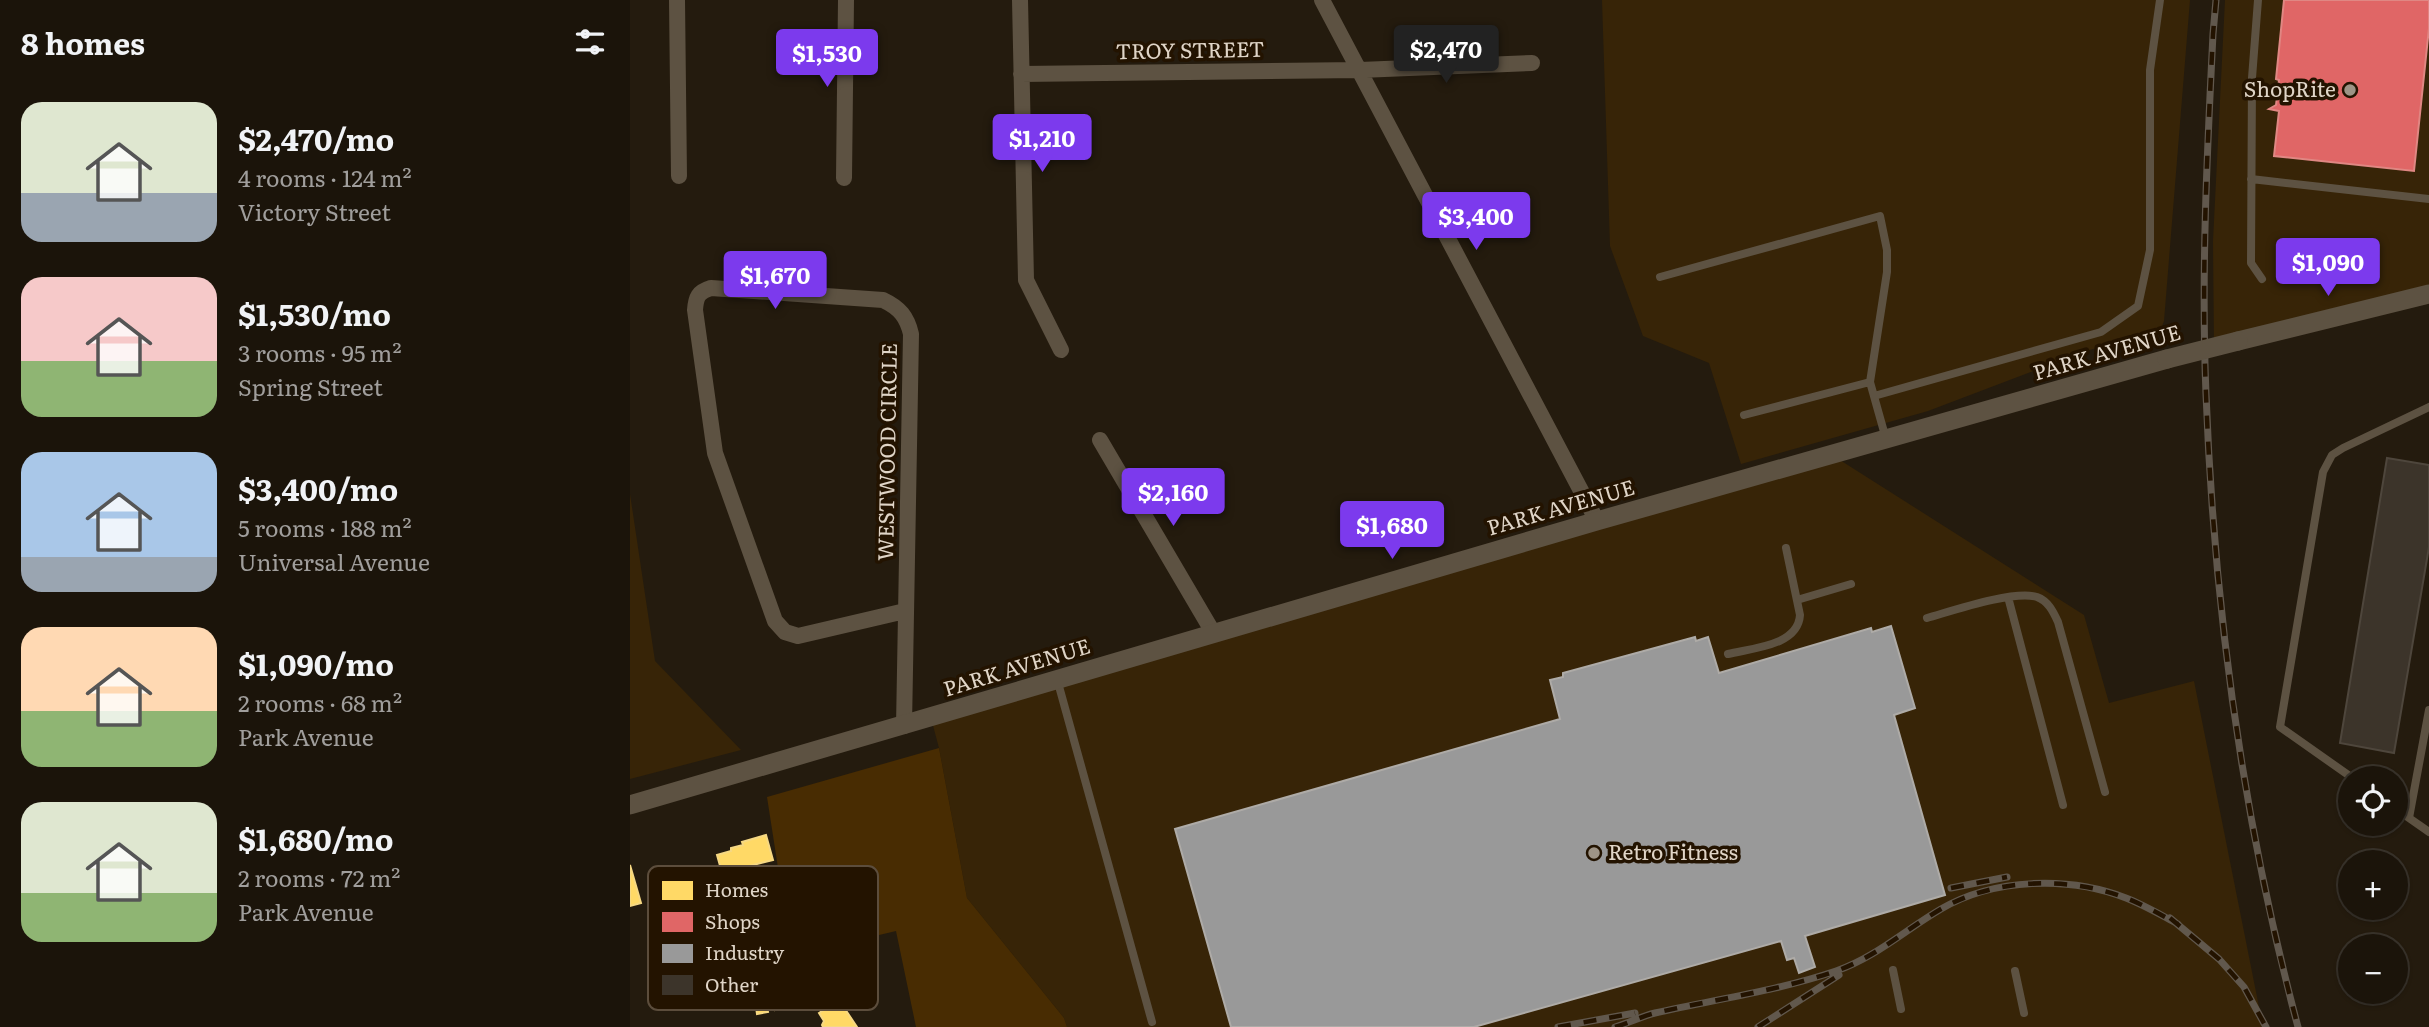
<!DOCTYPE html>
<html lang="en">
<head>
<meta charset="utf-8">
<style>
	:root { --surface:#1b140a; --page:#241d13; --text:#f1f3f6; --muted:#a09e9c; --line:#39332b; --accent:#7c3aed }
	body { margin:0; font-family:Literata,serif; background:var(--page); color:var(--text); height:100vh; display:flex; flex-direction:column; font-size:26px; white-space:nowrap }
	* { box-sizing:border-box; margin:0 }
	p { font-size:23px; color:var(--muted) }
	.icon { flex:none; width:38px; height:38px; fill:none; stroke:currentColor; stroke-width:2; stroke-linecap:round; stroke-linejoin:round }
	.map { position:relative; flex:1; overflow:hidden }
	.side { display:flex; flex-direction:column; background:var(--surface); width:630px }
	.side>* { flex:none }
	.controls { position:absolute; left:1708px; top:766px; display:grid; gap:14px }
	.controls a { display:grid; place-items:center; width:70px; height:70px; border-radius:50%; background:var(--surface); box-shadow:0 2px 5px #0004,0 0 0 2px var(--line); font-size:35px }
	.price { position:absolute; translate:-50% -60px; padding:0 16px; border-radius:7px; background:var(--accent); color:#fff; font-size:23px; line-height:46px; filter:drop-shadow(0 2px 4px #0008) }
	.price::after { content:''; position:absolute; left:50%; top:42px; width:21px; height:16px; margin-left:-10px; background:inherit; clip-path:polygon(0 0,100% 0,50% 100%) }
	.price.selected { background:#222; color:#fff }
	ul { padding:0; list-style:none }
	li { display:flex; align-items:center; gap:21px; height:175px; padding:0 21px }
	li span { display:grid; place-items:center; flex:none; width:196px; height:140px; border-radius:21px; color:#555 }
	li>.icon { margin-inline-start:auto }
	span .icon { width:84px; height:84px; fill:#fffc; stroke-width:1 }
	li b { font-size:30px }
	h2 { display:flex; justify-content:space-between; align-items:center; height:84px; padding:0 21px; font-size:30px }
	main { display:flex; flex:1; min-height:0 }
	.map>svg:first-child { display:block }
</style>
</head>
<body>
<main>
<section class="side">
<h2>8 homes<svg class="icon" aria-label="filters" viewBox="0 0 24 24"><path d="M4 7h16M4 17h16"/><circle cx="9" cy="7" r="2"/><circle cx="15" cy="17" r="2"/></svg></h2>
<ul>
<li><span style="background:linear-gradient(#dfe7d0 65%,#9aa5b1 0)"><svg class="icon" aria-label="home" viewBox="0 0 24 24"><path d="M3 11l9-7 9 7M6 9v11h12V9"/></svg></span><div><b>$2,470/mo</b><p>4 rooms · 124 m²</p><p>Victory Street</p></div></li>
<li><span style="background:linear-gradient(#f6c9c9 60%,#8fb573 0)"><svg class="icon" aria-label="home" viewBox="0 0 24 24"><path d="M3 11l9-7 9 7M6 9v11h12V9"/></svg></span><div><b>$1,530/mo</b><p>3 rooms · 95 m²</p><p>Spring Street</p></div></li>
<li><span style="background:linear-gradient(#a9c7e8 75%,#9aa5b1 0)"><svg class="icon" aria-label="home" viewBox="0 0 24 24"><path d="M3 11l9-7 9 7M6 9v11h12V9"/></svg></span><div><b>$3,400/mo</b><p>5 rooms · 188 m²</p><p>Universal Avenue</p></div></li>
<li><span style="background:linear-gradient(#ffd9b3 60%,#8fb573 0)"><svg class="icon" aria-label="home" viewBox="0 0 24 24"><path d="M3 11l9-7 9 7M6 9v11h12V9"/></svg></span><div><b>$1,090/mo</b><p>2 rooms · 68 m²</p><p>Park Avenue</p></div></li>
<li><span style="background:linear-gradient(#dfe7d0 65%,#8fb573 0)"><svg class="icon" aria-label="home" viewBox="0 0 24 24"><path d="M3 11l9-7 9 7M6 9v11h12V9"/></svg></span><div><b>$1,680/mo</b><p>2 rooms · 72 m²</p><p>Park Avenue</p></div></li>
</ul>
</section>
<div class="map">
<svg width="1799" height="1027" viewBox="0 0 1799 1027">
	<rect width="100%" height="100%" fill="#241b0e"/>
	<!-- built -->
	<path fill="#372407" d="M972,0h588l-26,321 -3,8 -78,23 -155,59 -187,53 -32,-101 -66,-27 -33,-90z
		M1595,0h204v294l-215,53 -1,-106z
		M1202,455l252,160 25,88 85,-22 69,346h-1196l-3,-9 -97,-120 -28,-150 -8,-30z
		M0,494l25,167 86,89 -111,29z"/>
	<!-- green -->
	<path fill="#482c02" d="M309,748l28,150 97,120 3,9h-151l-20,-96 -59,14 -25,-37 -31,-21 -14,-90z"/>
	<!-- homes -->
	<path fill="#ffd966" stroke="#f6d883" stroke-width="2" d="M136,835l7,25 -24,6 2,6 -27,8 -7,-25 14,-4v-3l12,-3 -1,-3z
		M0,865l11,38 -11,3z
		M154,973l9,33 -18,4 -1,-4 -7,1 1,5 -11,2 -4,-29 5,-1 -1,-5z
		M209,1000l18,27h-34l-1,-2 2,-4 -5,-8z"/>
	<!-- shops -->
	<path fill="#e06666" stroke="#e08783" stroke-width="2" d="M1654,0h145v28l-15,143 -140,-15 5,-45 -10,-2 7,-4 3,-25 -3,-1z"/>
	<!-- industry -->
	<path fill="#999" stroke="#aeaba7" stroke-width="2" d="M1261,626l24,82 -21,7 51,180 -140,41 10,31 -16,6 -5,-15 -7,2 -6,-19 -307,86h-243l-56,-198 385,-110 -10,-39 13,-3v-4l132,-36 1,4 12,-4 11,36 152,-45 1,4z"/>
	<!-- building -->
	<path fill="#3c342a" stroke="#4e463c" stroke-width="2" d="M1757,458l42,7v82l-35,206 -54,-10z"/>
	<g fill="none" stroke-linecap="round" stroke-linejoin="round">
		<!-- service -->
		<path stroke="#5d5242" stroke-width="8" d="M1628,0l-6,78 -1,185 11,16
			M1621,179l178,20
			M1030,277l220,-61 7,34v22l-17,110
			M1244,396l227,-64 37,-26 12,-56v-180l10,-70
			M1114,415l126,-33 16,57
			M1378,597l55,208
			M1167,600l54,-16
			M1297,618c25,-7 86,-28 110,-21 11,4 16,14 21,25l47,170
			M1098,654c24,-6 70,-8 72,-39l-14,-67
			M427,679l95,343
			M1799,710l-20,108 20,14
			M1724,779l-74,-52 43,-255 9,-17 11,-7 86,-41
			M1766,809l13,9
			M1263,970l8,39
			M1385,971l9,42"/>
		<!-- minor -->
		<path stroke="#5d5242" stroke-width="16" d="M47,0l2,176
			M390,0l6,280 35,70
			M692,0l275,521
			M391,74l339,-4 172,-7
			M214,178l2,-178
			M470,440l114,194
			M274,726l7,-392c-4,-17 -11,-26 -28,-34l-172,-12c-13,4 -15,9 -16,22l20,143 60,168 10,11 13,4 107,-25"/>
		<!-- tertiary -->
		<path stroke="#5d5242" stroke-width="19" d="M1608,341l191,-47
			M0,805l967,-284 570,-162"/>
		<defs>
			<path id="rail" d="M1586,0l-3,34c-6,120 -12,240 -7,360 8,212 37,428 92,633
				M1321,888l56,-11
				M1540,918l49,41 25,28 22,40
				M928,1027l77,-14
				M985,1027c14,-4 27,-11 40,-14 61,-14 122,-22 181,-42 40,-14 69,-41 105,-62 53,-31 128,-33 185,-11 18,7 35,17 52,26
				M1128,1027l81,-52"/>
		</defs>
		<!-- rail casing -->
		<use href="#rail" stroke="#61584d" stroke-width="7"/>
		<!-- rail -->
		<use href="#rail" stroke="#231300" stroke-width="4.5" stroke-dasharray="13" stroke-linecap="butt"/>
		<!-- tertiary-bridge -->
		<path stroke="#5d5242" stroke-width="19" d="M1537,359l71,-18"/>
	</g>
	<!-- markers -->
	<g fill="#9e9486" stroke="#231300" stroke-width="2.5">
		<circle cx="1720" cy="90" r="7"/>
		<circle cx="964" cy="853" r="7"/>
	</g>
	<g text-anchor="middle" stroke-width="7" stroke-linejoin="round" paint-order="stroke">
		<!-- street labels -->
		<g font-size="21" fill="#e0d5c7" stroke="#231300">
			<text transform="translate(560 51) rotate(-1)" y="7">TROY STREET</text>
			<text transform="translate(1477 353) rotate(-16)" y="7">PARK AVENUE</text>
			<text transform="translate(258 452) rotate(-89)" y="7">WESTWOOD CIRCLE</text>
			<text transform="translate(931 508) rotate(-16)" y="7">PARK AVENUE</text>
			<text transform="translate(387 668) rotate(-17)" y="7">PARK AVENUE</text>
		</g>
		<!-- poi labels -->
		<g font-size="21" fill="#e0d5c7" stroke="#231300" text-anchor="end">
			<text x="1706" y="97">ShopRite</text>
			<text x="978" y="860" text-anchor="start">Retro Fitness</text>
		</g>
	</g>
	<!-- legend -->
	<rect x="18" y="866" width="230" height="144" rx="10" fill="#231300" stroke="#5c4d3c" stroke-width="2"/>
	<rect x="32" y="881" width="31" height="19" fill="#ffd966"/>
	<rect x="32" y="912" width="31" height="20" fill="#e06666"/>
	<rect x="32" y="944" width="31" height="19" fill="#999"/>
	<rect x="32" y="975" width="31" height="20" fill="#3c342a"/>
	<g font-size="19" fill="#e0d5c7">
		<text x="75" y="897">Homes</text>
		<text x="75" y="929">Shops</text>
		<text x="75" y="960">Industry</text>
		<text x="75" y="992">Other</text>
	</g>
</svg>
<div class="controls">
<a><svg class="icon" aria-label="locate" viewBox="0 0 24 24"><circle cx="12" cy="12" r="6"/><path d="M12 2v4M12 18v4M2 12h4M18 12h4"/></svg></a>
<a>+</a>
<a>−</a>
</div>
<b class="price selected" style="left:816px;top:85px">$2,470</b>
<b class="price" style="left:197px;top:89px">$1,530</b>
<b class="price" style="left:412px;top:174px">$1,210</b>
<b class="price" style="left:846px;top:252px">$3,400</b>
<b class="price" style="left:1698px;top:298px">$1,090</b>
<b class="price" style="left:145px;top:311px">$1,670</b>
<b class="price" style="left:543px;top:528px">$2,160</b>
<b class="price" style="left:762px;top:561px">$1,680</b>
</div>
</main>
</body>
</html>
